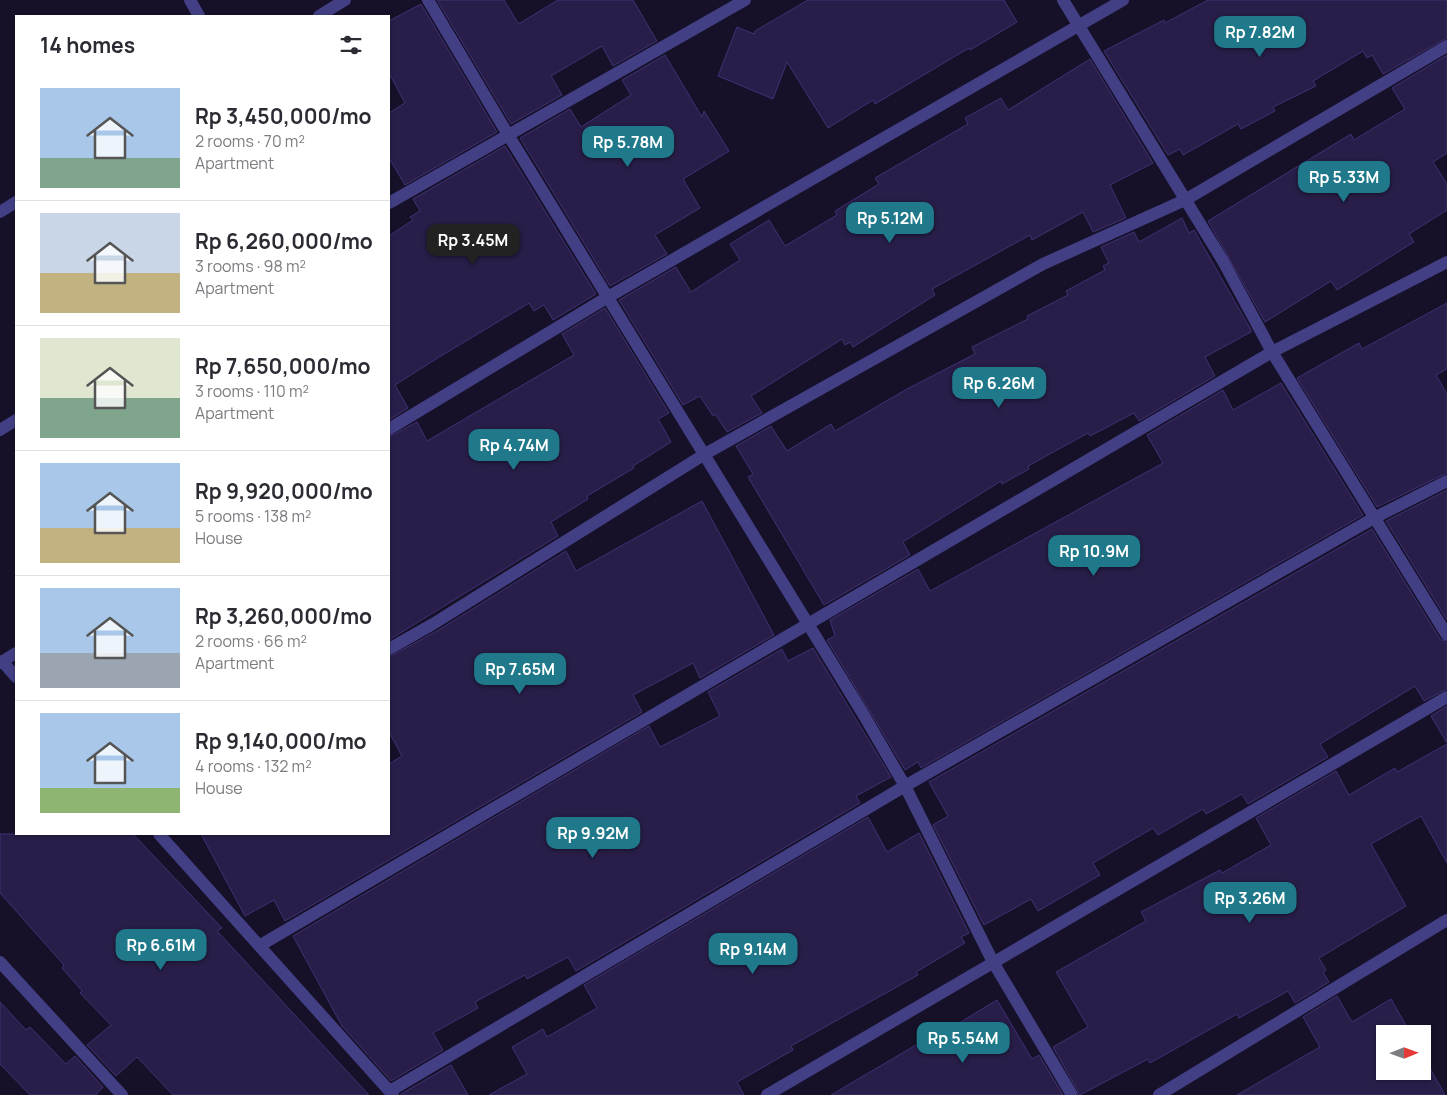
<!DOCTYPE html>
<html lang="en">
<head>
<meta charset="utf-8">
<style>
	:root { --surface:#fff; --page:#f7f7f7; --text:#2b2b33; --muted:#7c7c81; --line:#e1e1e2; --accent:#1f798a }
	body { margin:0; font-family:Manrope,sans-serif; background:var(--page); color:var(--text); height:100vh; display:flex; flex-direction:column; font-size:19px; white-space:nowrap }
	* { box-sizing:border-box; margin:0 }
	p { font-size:16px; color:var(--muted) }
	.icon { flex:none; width:28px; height:28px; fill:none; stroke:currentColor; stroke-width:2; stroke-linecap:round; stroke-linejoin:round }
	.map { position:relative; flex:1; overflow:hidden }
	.details { position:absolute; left:15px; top:15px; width:375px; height:820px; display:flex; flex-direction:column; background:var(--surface); border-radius:0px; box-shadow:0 1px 4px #0004 }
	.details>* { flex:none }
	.needle { width:32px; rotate:89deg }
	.buttons { position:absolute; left:1376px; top:1025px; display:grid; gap:10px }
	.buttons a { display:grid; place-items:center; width:55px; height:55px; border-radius:0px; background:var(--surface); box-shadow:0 1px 4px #0004; font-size:25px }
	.price { position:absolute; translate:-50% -42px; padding:0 11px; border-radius:10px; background:var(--accent); color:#fff; font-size:16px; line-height:32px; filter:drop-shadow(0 1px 2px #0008) }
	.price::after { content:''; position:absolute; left:50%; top:30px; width:15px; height:11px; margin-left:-8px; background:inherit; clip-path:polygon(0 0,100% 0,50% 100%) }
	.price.active { background:#222; color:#fff }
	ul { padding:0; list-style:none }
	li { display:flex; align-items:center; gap:15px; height:125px; padding:0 25px }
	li+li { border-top:1px solid var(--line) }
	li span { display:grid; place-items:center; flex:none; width:140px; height:100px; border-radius:0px; color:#555 }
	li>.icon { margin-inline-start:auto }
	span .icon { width:60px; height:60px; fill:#fffc; stroke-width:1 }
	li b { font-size:21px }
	h2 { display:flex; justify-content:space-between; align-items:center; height:60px; padding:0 25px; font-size:21px }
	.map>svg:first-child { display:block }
</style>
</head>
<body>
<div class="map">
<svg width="1447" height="1095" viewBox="0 0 1447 1095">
	<rect width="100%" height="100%" fill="#161129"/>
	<!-- building -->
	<path fill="#281e49" stroke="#403174" d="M437,0h67l14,23h2l38,-23h75l24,41 -44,25 -11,-20 -51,30 11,19 -51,29z
		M808,0h196l13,22 -47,28 -1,-2 -94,56 -2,-4 -45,28 -41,-66 -14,37 -55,-23 19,-49 17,7 1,-3z
		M1208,0h239v38l-64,36 -11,-19 -5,3 -4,-7 -50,30 3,5 -43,21 2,4 -34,18 -3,-5 -55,31 -3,-6 -12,6 -64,-104 60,-31 1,3z
		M421,4l76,128 -92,53 -16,-27v-45l16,-10 -16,-30v-52z
		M665,55l37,62 2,-6 25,40 -46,28 17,29 -45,27 12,19 -57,32 -90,-148 50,-29 11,18 50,-32 -9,-15z
		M1447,55v98l-14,9 14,22v26l-38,24 5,8 -37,23 -40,25 -6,-9 -66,41 -57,-101 143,-87 3,6 51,-31 -13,-21z
		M1090,59l63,104 -43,22 16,33 -33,14 -10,-20 -51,28 -2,-5 -98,54 3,6 -82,52 -3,-5 -5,3 -3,-6 -91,57 11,17 -35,19 -12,-18 -2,2 -13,-20 -17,9 -64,-105 57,-33 15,25 49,-32 -10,-16 39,-24 16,26 52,-31 -2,-4 44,-27 -4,-6 93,-54 -3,-6 36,-20 7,12z
		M505,146l91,148 -43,26 -9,-15 -10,6 -5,-8 -93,56 -41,26 13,23 -19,12v-184l24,-16 -3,-3 10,-6 -7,-12z
		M1182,218l7,15 5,-3 57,100v2l-46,25 10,19 -76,45 -5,-8 -44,23 -2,-3 -60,33 1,3 -27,15 -1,-3 -98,61 7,13 -86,50 -76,-128 5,-3 -17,-28 35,-20 16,25 44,-27 4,7 72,-42 68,-35 -3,-7 56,-28 -1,-3 41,-21 -2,-4 39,-21 -2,-4 6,-3 -8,-16 33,-15 5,10z
		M1447,303v66l-11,6 11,19v79l-70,34 -80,-129 62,-35 3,6z
		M605,308l64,105 -11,6 13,23 -38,24 1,2 -47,28 1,3 -37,23 7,14 -169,104v-203l28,-15 10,19 111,-65 36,-21 -12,-21z
		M1281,383l82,132 -442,253 -3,-6 -13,8 -78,-130 8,-4 -5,-16 88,-51 12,22 233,-128 -16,-28 76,-45 10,20z
		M1447,490v130l-61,-99z
		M702,501l72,134 -74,43 -7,-15 -60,32 9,17 -357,209 -11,-21 -29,16 -44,-82h188v-70l13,-8 -13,-24v-75l48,-26 129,-80 10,20z
		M1372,529l68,110 7,4v46l-23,12 -9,-15 -95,58 8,13 -80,47 -6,-10 -36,20 -3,-5 -45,26 -5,-7 -60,35 7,12 -62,36 -7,-12 -47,26 -51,-100 15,-9 -19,-34z
		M813,648l78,129 -35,19 4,7 -284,168 -8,-14 -41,22 -2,-4 -50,27 3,6 -45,25 10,17 -52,31 -49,-55 -49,-90 356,-210 11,21 60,-31 -12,-24 74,-43 6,12z
		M1447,706v37l-16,-27z
		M1447,744v119l-26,-47 -50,28 35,62 -87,52 7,12 -3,2 6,10 -34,21 -7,-12 -49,27 -2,-4 -87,49 -2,-4 -68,36 -27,-48 35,-20 -32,-55 90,-51 -5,-9 79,-42 2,3 49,-28 -15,-27 80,-47 13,24 46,-27 2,4z
		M868,817l19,35 32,-19 50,100 -8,4 4,6 -49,29 2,3 -127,71 2,4 -56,32 7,13h-255l38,-21 -15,-27 31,-18 4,8 50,-29 -13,-23z
		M0,834h133l89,94 -5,3 152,164h-196l-36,-38 -21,19 -29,-31 24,-20 -31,-32 2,-2 -20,-23 2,-3 -64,-72z
		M1337,996l15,26 39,-23 20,35h-26v37h37v-17l23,41h-208l83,-48 -17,-30z
		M997,1000l35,59 7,-4 24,40h-232l85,-50 2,3z
		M0,1002l26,28 4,-3 36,37 9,-8 28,31 -7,8h-66l-30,-31z
		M451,1065l17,30h-67v-1z"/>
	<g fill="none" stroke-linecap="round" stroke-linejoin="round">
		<!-- street -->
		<path stroke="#433f85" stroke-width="12" d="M190,0l9,16
			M428,0l79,133 355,579 43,74 88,176 79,133
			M1063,0l160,261 49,91 175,283
			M319,16l26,-16
			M389,203l356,-203
			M0,212l16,-10
			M389,429l219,-132 515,-297
			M0,430l16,-10
			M389,649l44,-25 272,-170 338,-190 142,-64 262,-154
			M2,661l14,16
			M0,663l16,-10
			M159,834l234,261
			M259,946l1013,-594 175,-90
			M0,962l122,133
			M390,1091l515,-305 469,-268 73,-37
			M767,1095l680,-398
			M1159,1095l288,-175"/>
	</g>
</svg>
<div class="buttons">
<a><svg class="needle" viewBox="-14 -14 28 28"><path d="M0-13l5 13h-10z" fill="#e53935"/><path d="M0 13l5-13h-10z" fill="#7c7c81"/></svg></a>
</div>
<b class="price" style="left:1260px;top:58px">Rp 7.82M</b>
<b class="price" style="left:628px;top:168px">Rp 5.78M</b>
<b class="price" style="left:1344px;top:203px">Rp 5.33M</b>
<b class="price" style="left:890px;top:244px">Rp 5.12M</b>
<b class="price active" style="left:473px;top:266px">Rp 3.45M</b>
<b class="price" style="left:999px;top:409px">Rp 6.26M</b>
<b class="price" style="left:514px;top:471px">Rp 4.74M</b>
<b class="price" style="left:1094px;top:577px">Rp 10.9M</b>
<b class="price" style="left:520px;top:695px">Rp 7.65M</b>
<b class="price" style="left:593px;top:859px">Rp 9.92M</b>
<b class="price" style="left:1250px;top:924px">Rp 3.26M</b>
<b class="price" style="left:161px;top:971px">Rp 6.61M</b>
<b class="price" style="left:753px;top:975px">Rp 9.14M</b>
<b class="price" style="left:963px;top:1064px">Rp 5.54M</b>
<section class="details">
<h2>14 homes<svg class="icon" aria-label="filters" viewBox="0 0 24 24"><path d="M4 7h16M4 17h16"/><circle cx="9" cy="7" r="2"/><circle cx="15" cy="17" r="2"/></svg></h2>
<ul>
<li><span style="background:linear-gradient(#a9c7e8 70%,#7fa58c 0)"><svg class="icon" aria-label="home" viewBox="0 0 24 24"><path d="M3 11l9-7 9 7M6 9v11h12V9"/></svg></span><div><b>Rp 3,450,000/mo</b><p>2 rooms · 70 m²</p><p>Apartment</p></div></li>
<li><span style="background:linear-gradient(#c9d6e8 60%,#c2b280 0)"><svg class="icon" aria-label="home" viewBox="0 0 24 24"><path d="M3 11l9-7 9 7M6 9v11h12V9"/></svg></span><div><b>Rp 6,260,000/mo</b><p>3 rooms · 98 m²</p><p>Apartment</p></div></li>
<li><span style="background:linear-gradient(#dfe7d0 60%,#7fa58c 0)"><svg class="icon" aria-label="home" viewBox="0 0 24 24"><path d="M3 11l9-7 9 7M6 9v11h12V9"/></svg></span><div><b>Rp 7,650,000/mo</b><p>3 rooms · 110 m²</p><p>Apartment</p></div></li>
<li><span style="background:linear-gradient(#a9c7e8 65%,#c2b280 0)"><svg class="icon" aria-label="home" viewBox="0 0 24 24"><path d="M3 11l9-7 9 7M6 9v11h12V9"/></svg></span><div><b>Rp 9,920,000/mo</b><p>5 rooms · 138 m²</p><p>House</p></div></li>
<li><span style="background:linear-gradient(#a9c7e8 65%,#9aa5b1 0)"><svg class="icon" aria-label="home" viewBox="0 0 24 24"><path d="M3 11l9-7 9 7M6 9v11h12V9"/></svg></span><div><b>Rp 3,260,000/mo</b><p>2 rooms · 66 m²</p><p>Apartment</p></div></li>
<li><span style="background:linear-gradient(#a9c7e8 75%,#8fb573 0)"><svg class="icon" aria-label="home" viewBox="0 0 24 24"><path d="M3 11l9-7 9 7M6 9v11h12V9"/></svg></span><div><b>Rp 9,140,000/mo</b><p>4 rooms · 132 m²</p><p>House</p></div></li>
</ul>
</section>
</div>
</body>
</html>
